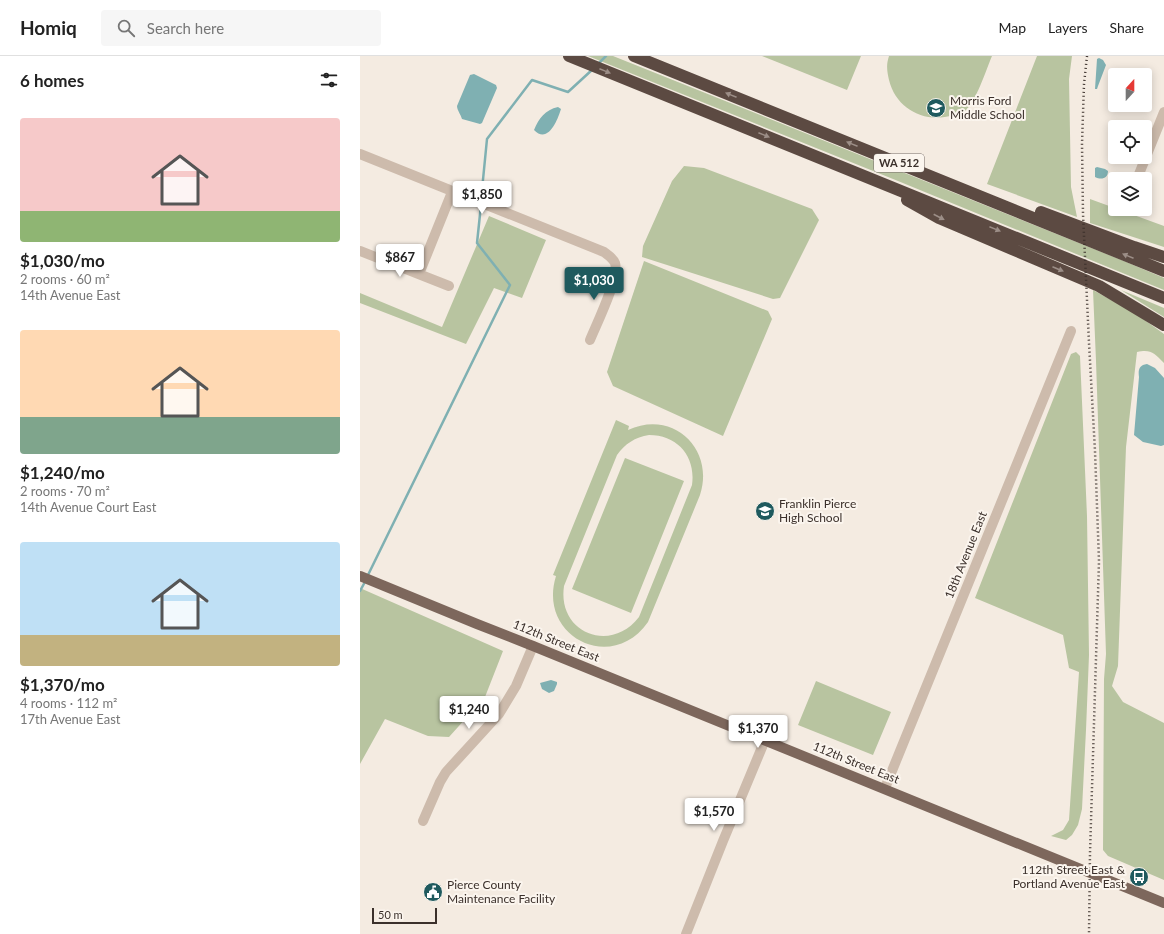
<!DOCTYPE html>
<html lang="en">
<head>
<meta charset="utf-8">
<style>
	:root { --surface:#fff; --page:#f6f6f6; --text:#222; --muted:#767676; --line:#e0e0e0; --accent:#1f5a5e }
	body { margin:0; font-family:Lato,sans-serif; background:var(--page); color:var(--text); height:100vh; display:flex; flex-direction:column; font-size:15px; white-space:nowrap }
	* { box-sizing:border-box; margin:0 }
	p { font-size:13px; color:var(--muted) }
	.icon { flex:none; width:22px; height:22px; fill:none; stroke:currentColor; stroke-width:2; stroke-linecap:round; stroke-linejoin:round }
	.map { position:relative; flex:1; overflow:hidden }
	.panel { display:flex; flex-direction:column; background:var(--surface); width:360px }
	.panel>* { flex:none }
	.needle { width:26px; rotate:21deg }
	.buttons { position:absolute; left:748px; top:12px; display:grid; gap:8px }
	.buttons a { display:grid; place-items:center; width:44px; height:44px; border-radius:4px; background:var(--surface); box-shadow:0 2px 10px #0003; font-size:20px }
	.scale { position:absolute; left:12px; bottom:10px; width:65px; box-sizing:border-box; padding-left:4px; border:2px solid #3b302b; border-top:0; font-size:11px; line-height:14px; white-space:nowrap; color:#3b302b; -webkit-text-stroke:3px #fbf5ee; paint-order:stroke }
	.price { position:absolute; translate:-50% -34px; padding:0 9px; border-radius:4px; background:#fff; color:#222; font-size:13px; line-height:26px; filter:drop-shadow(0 1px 2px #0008) }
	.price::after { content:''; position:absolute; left:50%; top:24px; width:12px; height:9px; margin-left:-6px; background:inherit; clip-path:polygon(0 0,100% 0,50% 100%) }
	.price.active { background:var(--accent); color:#fff }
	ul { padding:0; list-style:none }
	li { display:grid; align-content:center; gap:8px; height:212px; padding:0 20px }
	li span { display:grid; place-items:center; height:124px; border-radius:4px; color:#555 }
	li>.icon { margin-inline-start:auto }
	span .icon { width:72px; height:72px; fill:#fffc; stroke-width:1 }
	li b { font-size:17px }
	h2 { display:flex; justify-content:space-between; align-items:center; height:48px; padding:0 20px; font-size:17px }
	header { display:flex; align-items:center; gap:24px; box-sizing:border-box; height:56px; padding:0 20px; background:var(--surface); border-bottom:1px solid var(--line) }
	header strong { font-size:19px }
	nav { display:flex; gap:22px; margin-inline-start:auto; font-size:14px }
	.search { width:280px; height:36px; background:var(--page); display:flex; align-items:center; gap:10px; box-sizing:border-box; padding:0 14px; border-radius:4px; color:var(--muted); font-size:15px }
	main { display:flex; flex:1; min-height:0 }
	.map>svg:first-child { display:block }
</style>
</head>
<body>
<header>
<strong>Homiq</strong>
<div class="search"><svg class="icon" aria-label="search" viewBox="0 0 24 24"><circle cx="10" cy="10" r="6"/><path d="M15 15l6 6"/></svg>Search here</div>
<nav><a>Map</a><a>Layers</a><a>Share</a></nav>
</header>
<main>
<section class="panel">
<h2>6 homes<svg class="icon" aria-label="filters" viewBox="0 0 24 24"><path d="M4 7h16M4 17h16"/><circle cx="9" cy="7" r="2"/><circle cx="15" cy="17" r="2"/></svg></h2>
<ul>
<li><span style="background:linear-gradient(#f6c9c9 75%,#8fb573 0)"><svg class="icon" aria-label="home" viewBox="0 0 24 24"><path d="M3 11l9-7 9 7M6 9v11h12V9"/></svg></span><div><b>$1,030/mo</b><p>2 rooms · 60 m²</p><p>14th Avenue East</p></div></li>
<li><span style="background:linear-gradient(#ffd9b3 70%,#7fa58c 0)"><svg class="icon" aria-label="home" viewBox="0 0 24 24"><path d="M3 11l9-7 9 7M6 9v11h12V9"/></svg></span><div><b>$1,240/mo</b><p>2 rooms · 70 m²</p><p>14th Avenue Court East</p></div></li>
<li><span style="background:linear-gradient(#bfe0f5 75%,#c2b280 0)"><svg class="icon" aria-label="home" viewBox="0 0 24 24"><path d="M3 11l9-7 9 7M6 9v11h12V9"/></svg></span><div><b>$1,370/mo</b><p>4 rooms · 112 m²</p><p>17th Avenue East</p></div></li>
</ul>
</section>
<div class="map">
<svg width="804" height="878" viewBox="0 0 804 878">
	<rect width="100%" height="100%" fill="#f4ebe1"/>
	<!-- green -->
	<path fill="#b8c4a0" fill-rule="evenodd" d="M228,0h25l511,205 40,17v12l-266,-109z
		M402,0h99l-14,34z
		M529,0h103c-6,14 -16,46 -27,55 -3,2 -8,3 -12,4 -28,9 -57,-6 -64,-35 -2,-9 -3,-15 0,-24z
		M677,0h35l-3,23 2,108 6,30 -90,-33z
		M324,110l20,2 108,41 7,11 -39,78 -7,1 -131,-42 1,-11 29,-65z
		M730,143l74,27v21l-74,-24z
		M129,160l57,24 -24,58 -28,-10 -28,56 -106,-41v-10l82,34z
		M284,205l124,50 4,8 -49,117 -110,-50 -6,-14z
		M733,234l42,23 29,21v29c-10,-10 -13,-14 -27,-11l-11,95 -8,219 -6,20 11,16 41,21v157l-56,-24 -5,-6 1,-171 2,-25 -10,-293z
		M761,234l43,18v9z
		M716,296l4,4 7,160 2,139 -3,75 -4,79 -4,16 -6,10 -6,5 -15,-4 12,-6 6,-10 10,-148 -10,-4 -6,-33 -88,-37 96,-244z
		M256,364l13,6 -1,4c45,-21 87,19 72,65l-52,127c-36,52 -111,15 -92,-46l-3,-1zM289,379c29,0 47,22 43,50l-53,132c-28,37 -82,16 -75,-31l53,-131c8,-11 18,-18 32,-20z
		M265,402l59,23 -53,132 -59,-24z
		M0,532l143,63 -18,46 -36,40 -21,-1 -43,-17 -25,45z
		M456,625l75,31 -18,43 -75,-30z"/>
	<!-- water -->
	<path fill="#7fb0b2" d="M739,2l4,2 3,5 -8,21 -1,3h-2l2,-30z
		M114,18l22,11 1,3 -15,35 -2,1 -18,-5c-1,-4 -5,-9 -5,-13l13,-31z
		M198,51l3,2c-3,10 -13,36 -27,21 5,-12 11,-20 24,-23z
		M737,111l8,2 3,2c0,8 -7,9 -13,6v-9z
		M787,308l8,4 9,10v67l-3,1 -18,-4 -9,-7 5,-58c-1,-7 0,-12 8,-13z
		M191,624l6,2v2l-3,7 -5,2 -7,-4 -2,-6z"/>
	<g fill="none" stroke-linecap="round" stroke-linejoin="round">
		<!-- stream -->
		<path stroke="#7fb0b2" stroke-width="2.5" d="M238,8l8,-8
			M121,144l6,-61 45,-59 36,12 25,-23
			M8,519l142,-290 -33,-42 4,-38
			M0,535l6,-11"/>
		<!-- minor -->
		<path stroke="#cdbbac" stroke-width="10" d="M0,98l244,98c4,3 9,6 11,11 5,14 -19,62 -25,77
			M777,123l27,-67
			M0,195l89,35
			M59,218l33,-82
			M525,732l186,-457
			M63,765l17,-39 6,-10 53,-58 17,-28 17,-40
			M326,878l37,-93 42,-101"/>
		<!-- major -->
		<path stroke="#7d675c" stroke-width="10" d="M0,520l117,48 56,22 631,257"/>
		<!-- highway -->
		<path stroke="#5c4a42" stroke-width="12" d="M209,0l595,242
			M274,0l530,215
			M547,144l32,18 160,68 65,39
			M681,156l93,35 30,10"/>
		<!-- rail -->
		<path stroke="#3b302b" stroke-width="2.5" stroke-dasharray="1 3" stroke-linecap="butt" d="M727,0l-3,28 -2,60 1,70 6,129 6,108 4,110 -9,292 -1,81"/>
	</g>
	<!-- one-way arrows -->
	<defs><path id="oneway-solid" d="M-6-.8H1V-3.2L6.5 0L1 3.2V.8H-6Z"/></defs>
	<g fill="#9c8e87">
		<use href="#oneway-solid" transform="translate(245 15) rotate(22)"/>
		<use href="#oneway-solid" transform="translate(371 39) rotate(-158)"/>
		<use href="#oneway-solid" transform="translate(404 79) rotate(22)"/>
		<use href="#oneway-solid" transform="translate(492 88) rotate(-158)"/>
		<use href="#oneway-solid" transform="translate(579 161) rotate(27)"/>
		<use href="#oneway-solid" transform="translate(635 173) rotate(22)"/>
		<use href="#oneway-solid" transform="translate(768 200) rotate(-158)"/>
		<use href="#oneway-solid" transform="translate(698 213) rotate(23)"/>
	</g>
	<!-- icons -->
	<defs>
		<symbol id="school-disc" viewBox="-11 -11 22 22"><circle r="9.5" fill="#1f5a5e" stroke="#fbf5ee"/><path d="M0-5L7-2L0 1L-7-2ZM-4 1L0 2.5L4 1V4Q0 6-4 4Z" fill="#fff"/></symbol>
		<symbol id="bus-disc" viewBox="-11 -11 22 22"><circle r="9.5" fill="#1f5a5e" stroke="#fbf5ee"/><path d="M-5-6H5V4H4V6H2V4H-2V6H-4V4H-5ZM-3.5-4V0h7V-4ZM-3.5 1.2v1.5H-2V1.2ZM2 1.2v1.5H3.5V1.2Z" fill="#fff"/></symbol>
		<symbol id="civic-disc" viewBox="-11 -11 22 22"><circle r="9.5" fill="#1f5a5e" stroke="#fbf5ee"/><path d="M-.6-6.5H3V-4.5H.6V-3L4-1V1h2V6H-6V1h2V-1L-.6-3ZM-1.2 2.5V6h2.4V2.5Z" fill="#fff"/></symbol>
	</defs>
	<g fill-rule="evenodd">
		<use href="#school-disc" x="565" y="41" width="22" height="22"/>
		<use href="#school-disc" x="394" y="444" width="22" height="22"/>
		<use href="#bus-disc" x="768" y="810" width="22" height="22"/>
		<use href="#civic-disc" x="62" y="825" width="22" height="22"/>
	</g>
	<g text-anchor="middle" stroke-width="4" stroke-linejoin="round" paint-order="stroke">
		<!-- shield labels -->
		<rect fill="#fbf5ee" stroke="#756b66" stroke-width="1" x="514" y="98" width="50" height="18" rx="3"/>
		<g font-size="11" font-weight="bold" fill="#3b302b">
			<text x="539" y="111">WA 512</text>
		</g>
		<!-- poi labels -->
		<g font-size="12" fill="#3b302b" stroke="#fbf5ee" text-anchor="start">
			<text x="590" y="49">Morris Ford<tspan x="590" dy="14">Middle School</tspan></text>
			<text x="419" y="452">Franklin Pierce<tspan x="419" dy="14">High School</tspan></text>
			<text x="765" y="818" text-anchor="end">112th Street East &amp;<tspan x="765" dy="14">Portland Avenue East</tspan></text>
			<text x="87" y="833">Pierce County<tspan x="87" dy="14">Maintenance Facility</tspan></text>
		</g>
		<!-- street labels -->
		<g font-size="12" fill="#3b302b" stroke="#fbf5ee">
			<text transform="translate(606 499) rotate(-68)" y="4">18th Avenue East</text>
			<text transform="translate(196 585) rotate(22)" y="4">112th Street East</text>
			<text transform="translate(496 707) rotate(22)" y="4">112th Street East</text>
		</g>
	</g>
</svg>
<div class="buttons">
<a><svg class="needle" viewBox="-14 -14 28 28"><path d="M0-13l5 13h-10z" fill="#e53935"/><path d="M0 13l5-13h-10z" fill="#767676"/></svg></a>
<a><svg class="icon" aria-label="locate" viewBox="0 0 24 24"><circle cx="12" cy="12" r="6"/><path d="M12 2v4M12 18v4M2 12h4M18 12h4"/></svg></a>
<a><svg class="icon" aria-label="layers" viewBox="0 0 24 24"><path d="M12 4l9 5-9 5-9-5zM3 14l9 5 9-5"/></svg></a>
</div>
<div class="scale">50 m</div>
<b class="price" style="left:122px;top:159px">$1,850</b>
<b class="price" style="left:40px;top:222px">$867</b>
<b class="price active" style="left:234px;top:245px">$1,030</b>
<b class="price" style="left:109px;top:674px">$1,240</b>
<b class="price" style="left:398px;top:693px">$1,370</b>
<b class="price" style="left:354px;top:776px">$1,570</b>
</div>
</main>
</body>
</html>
